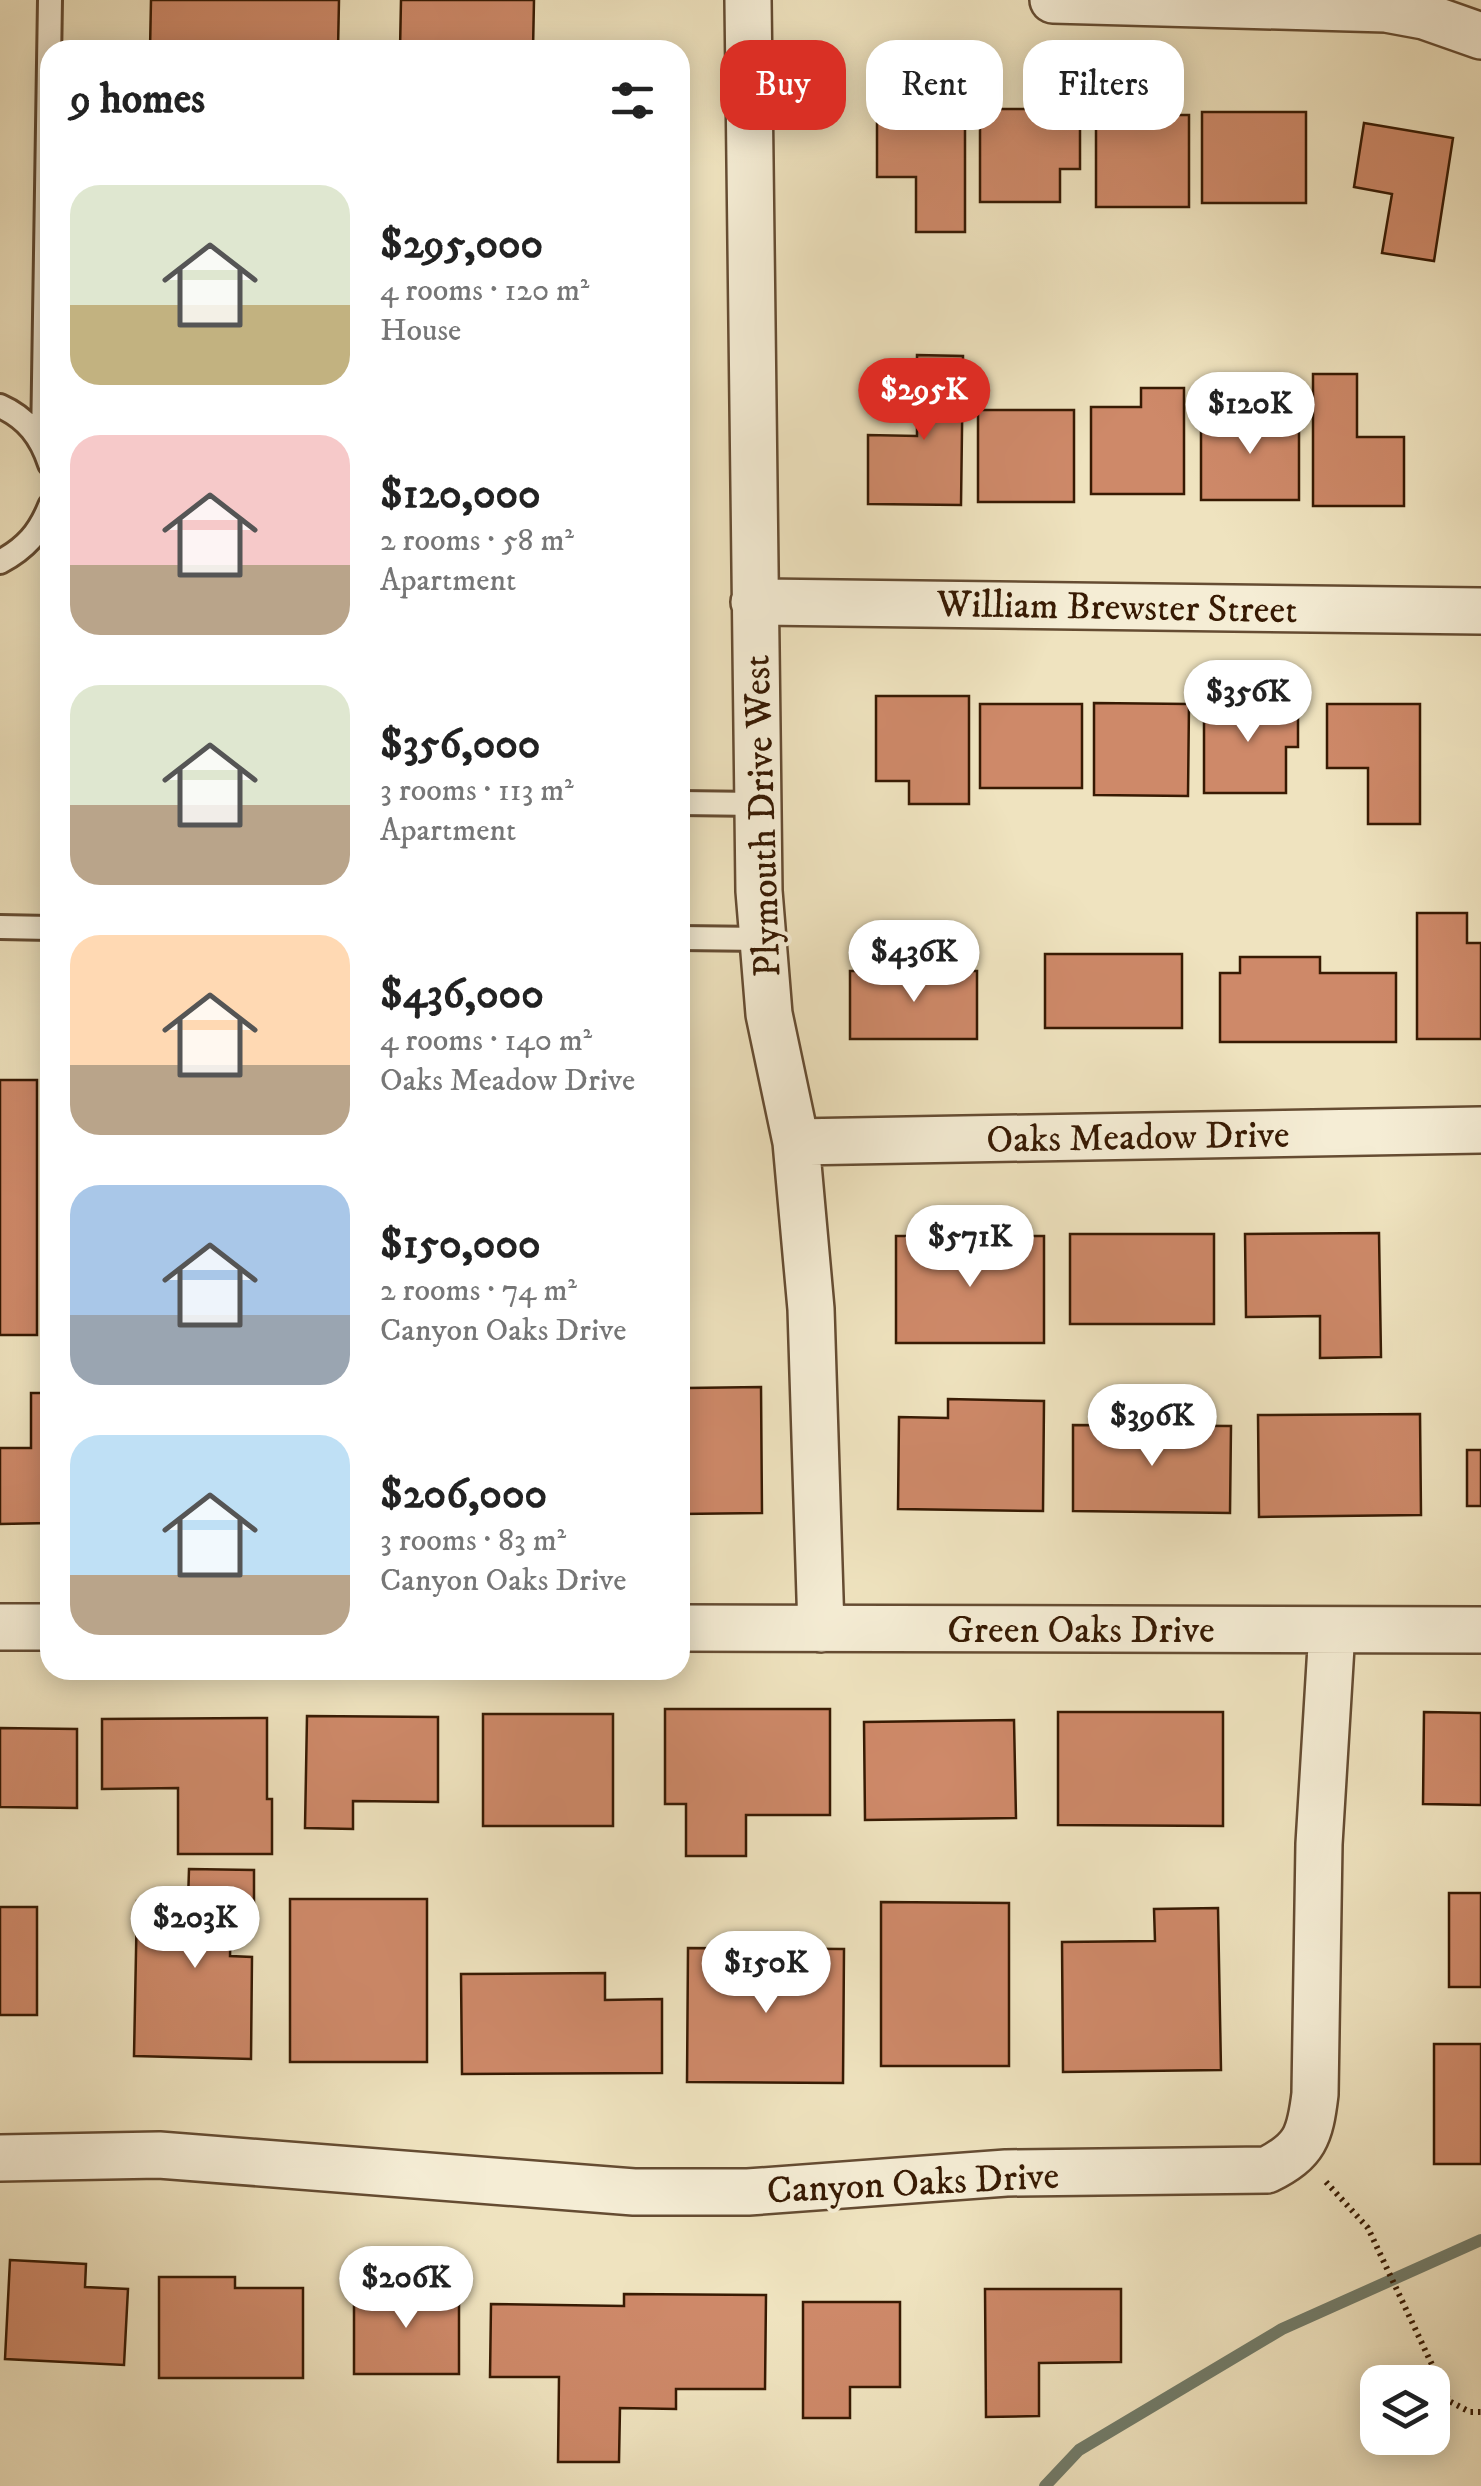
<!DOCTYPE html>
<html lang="en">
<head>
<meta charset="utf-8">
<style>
	:root { --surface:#fff; --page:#f6f6f6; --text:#222; --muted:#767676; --accent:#d93025 }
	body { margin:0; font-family:"IM FELL DW Pica",serif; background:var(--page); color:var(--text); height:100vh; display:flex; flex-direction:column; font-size:38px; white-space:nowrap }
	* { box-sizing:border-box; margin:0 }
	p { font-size:32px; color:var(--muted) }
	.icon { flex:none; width:55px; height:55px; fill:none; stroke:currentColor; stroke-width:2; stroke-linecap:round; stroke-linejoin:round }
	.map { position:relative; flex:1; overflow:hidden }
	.sheet { position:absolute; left:40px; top:40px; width:650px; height:1640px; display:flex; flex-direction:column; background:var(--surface); border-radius:30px; box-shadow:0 5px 25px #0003 }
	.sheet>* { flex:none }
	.guide { position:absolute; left:720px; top:40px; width:610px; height:90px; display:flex; gap:20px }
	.fabs { position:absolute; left:1360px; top:2365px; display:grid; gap:20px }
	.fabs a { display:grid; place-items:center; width:90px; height:90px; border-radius:20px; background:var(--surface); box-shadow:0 5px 25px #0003; font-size:50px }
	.price { position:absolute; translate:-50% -85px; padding:0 22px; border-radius:35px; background:#fff; color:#222; font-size:32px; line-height:65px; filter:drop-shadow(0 2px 5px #0008) }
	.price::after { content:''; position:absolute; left:50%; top:60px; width:30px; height:22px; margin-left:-15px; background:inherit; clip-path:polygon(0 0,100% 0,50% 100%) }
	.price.current { background:var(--accent); color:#fff }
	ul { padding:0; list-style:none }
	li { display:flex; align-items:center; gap:30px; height:250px; padding:0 30px }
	li span { display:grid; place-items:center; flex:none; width:280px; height:200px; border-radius:30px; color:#555 }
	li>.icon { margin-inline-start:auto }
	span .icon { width:120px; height:120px; fill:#fffc; stroke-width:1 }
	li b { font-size:42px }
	h2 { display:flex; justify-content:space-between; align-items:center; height:120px; padding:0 30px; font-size:42px }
	.tag { padding:0 35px; border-radius:30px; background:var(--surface); box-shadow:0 5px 25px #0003; font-size:35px; line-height:90px }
	.tag.current { background:var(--accent); color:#fff }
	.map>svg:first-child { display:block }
</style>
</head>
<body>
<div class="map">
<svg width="1481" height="2486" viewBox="0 0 1481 2486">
	<rect width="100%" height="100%" fill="#efe3bf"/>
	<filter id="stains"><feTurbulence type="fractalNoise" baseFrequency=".002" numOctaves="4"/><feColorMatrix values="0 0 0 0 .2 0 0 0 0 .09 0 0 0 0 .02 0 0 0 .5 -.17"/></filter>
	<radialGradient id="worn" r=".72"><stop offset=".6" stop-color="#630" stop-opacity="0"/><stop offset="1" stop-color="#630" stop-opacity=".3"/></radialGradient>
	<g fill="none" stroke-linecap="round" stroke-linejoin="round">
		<!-- stream -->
		<path stroke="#727c6a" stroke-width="12" d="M1045,2486l34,-36 203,-121 199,-89"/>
	</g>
	<!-- building -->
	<path fill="#ce8969" stroke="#371a03" stroke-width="2.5" d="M151,0h188l-1,50h-188z
		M401,0h133l-1,50h-133z
		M877,109h88v123h-49v-55h-39z
		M980,109h100v60h-20v33h-80z
		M1202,112h104v91h-104z
		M1096,115h93v92h-93z
		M1364,123l89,15 -19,123 -52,-8 10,-59 -38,-7z
		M917,355l46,1 -2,149 -93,-1v-69l49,1z
		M1313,374h44v63h47v69h-91z
		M1141,388h43v106h-93v-87h50z
		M978,410h96v92h-96z
		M1201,414h98v86h-98z
		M876,696h93v108h-60v-23h-33z
		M1204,701h94v46h-12v46h-82z
		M1094,703l95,1 -1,92 -94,-1z
		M980,704h102v84h-102z
		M1327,704h93v120h-52v-56h-41z
		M1417,913h50v30h14v96h-64z
		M1045,954h137v74h-137z
		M1240,957h80v16h76v69h-176v-69h20z
		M850,971h127v68h-127z
		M0,1080h37v255h-37z
		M1379,1233l2,124 -61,1v-42l-74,1 -1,-83z
		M1070,1234h144v90h-144z
		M896,1236h148v107h-148z
		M761,1387l1,126 -82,1v-89h7v-37z
		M31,1393h19v130l-50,1v-76h31z
		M948,1399l96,2 -1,110 -145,-2 1,-92 49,1z
		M1420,1414l1,101 -162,2 -1,-102z
		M1073,1425l158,1 -1,87 -157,-2z
		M1467,1450h14v56h-14z
		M665,1709h165v106h-84v41h-60v-52h-21z
		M1058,1712h165v114l-165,-1z
		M1424,1712l57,1v92l-58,-1z
		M483,1714h130v112h-130z
		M307,1716l131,1v85l-85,-1v28l-48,-1z
		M267,1718v81h5v55h-94v-66l-76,1v-70z
		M1014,1720l2,98 -151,2 -1,-98z
		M0,1728l77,1v79l-77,-1z
		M189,1869l65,1v46l-23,-1 -1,41 22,1 -1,102 -117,-3 3,-155 51,1z
		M1449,1893h32v94h-32z
		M290,1899h137v163h-137z
		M881,1902l128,1v163h-128z
		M0,1907h37v108h-37z
		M1218,1908l3,162 -158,2 -1,-130 93,-1 -1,-32z
		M688,1948l156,1 -1,134 -156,-1z
		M605,1973v27l57,-1v74l-200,1 -1,-100z
		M1434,2044h47v120h-47z
		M10,2260l76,4 -1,23 43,2 -4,76 -119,-6z
		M159,2277h76v11h68v90h-144z
		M354,2288h105v86h-105z
		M985,2289h136v73l-82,1v53l-53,1z
		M624,2294l142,1 -1,94h-89v20l-56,-1 -1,54h-61l1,-85h-69l1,-73 133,2z
		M803,2302h97v85h-50v31h-47z"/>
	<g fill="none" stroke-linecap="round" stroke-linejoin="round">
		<defs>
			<path id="lane" d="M0,406c27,12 41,31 50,58
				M43,443l7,-443
				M0,562c26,-14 39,-29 50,-56
				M680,803l78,1
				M0,927l50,1
				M680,938l83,1"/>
			<path id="street" d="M748,0l11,891 10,123 27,128 15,167 10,320
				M1053,0l333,9 38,7 57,20
				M754,602l727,9
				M796,1142l685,-12
				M0,1627h50
				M680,1628l801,2
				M0,2158l159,-3 475,37h114l258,-19 261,-3c38,-19 43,-34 48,-76l4,-250 13,-214"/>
		</defs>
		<!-- lane casing -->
		<use href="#lane" stroke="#654c32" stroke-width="28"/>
		<!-- street casing -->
		<use href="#street" stroke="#654c32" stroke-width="50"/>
		<!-- path -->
		<path stroke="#371a03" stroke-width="6" stroke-dasharray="2.5 5" stroke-linecap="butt" d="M1326,2182l42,46 81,173 21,11h11"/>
		<!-- lane -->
		<use href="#lane" stroke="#f5edd5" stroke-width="22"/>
		<!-- street -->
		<use href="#street" stroke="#f5edd5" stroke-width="45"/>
	</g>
	<g text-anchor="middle" stroke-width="8" stroke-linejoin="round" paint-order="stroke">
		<!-- street labels -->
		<g font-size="38" fill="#371a03" stroke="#f5edd5">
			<text transform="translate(1117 606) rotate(1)" y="13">William Brewster Street</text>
			<text transform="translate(761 816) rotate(-92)" y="13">Plymouth Drive West</text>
			<text transform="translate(1138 1136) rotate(-1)" y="13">Oaks Meadow Drive</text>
			<text x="1081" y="1642">Green Oaks Drive</text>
			<text transform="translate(913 2182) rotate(-3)" y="13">Canyon Oaks Drive</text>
		</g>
	</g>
	<rect width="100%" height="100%" filter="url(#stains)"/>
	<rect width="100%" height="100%" fill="url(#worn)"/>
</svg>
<div class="fabs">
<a><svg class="icon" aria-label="layers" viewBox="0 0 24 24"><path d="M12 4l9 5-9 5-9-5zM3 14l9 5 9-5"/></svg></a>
</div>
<b class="price current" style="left:924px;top:443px">$295K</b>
<b class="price" style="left:1250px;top:457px">$120K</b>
<b class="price" style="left:1248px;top:745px">$356K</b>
<b class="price" style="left:914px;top:1005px">$436K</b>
<b class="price" style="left:970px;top:1290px">$571K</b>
<b class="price" style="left:1152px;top:1469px">$396K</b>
<b class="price" style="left:195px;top:1971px">$203K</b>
<b class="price" style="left:766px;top:2016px">$150K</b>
<b class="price" style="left:406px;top:2331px">$206K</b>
<div class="guide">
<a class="tag current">Buy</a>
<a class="tag">Rent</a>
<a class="tag">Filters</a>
</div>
<section class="sheet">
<h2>9 homes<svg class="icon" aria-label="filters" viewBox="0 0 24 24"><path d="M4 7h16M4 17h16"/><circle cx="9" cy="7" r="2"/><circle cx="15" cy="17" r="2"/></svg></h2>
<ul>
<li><span style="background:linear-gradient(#dfe7d0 60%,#c2b280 0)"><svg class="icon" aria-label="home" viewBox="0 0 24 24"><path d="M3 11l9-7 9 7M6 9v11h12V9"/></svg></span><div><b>$295,000</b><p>4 rooms · 120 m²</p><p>House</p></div></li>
<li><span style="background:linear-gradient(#f6c9c9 65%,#b9a48a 0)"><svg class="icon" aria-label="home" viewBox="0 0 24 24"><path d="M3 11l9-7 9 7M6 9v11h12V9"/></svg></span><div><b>$120,000</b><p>2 rooms · 58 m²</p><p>Apartment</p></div></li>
<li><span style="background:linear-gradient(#dfe7d0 60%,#b9a48a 0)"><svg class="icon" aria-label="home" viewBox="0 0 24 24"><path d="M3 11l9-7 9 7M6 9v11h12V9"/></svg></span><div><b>$356,000</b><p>3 rooms · 113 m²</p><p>Apartment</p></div></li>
<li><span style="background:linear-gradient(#ffd9b3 65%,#b9a48a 0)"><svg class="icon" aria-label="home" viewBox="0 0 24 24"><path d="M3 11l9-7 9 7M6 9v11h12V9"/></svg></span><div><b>$436,000</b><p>4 rooms · 140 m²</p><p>Oaks Meadow Drive</p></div></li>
<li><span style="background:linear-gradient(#a9c7e8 65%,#9aa5b1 0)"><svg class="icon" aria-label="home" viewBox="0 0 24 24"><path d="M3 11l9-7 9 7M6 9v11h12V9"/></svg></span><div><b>$150,000</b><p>2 rooms · 74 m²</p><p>Canyon Oaks Drive</p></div></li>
<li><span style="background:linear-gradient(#bfe0f5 70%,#b9a48a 0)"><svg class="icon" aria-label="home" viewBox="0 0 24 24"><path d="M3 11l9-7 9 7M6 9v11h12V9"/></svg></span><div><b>$206,000</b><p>3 rooms · 83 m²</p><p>Canyon Oaks Drive</p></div></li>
</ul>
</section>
</div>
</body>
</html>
